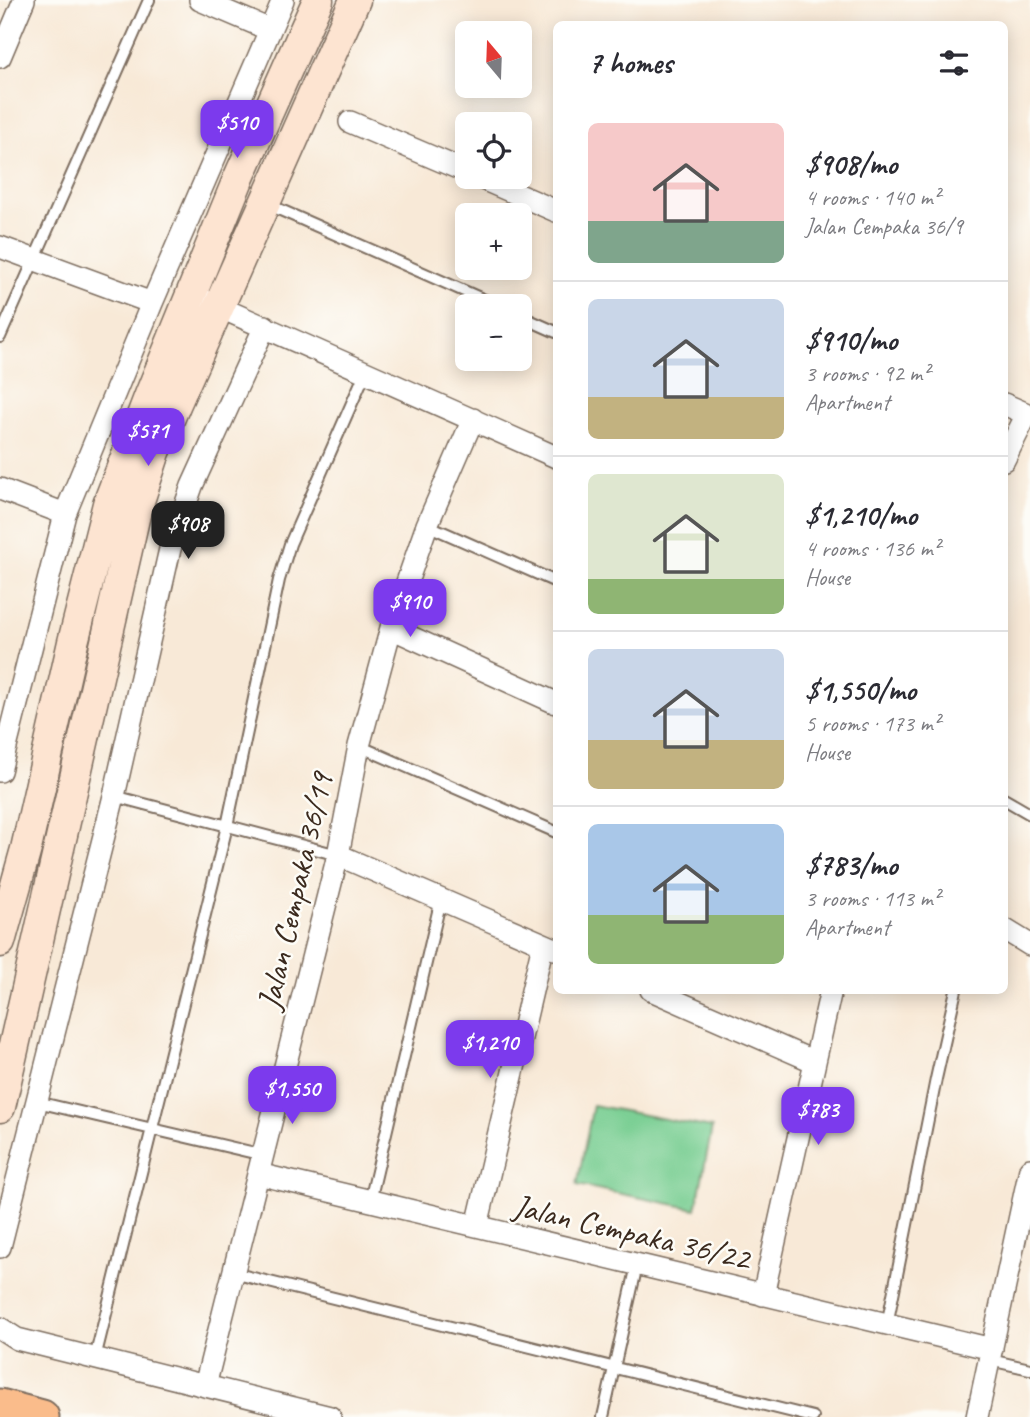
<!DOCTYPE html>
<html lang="en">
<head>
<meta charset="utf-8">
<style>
	:root { --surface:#fff; --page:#f2f2f3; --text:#2b2b33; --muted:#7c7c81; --line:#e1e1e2; --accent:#7c3aed }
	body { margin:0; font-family:Caveat,sans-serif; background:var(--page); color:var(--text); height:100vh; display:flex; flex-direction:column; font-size:26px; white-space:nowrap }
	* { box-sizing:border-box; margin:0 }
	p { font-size:23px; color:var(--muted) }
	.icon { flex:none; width:38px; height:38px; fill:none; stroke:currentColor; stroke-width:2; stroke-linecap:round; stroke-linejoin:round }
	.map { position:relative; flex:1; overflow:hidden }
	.sheet { position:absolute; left:553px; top:21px; width:455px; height:973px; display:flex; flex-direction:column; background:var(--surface); border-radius:10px; box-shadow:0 4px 18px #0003 }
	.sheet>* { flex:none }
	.needle { width:46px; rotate:341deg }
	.controls { position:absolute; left:455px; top:21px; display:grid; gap:14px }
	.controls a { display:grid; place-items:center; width:77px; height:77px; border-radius:10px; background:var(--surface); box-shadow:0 4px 18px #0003; font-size:35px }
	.price { position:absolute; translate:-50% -60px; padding:0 16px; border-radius:14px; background:var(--accent); color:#fff; font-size:23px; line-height:46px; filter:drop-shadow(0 2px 4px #0008) }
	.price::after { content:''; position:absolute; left:50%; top:42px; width:21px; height:16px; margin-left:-10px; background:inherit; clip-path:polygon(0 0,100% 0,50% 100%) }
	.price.current { background:#222; color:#fff }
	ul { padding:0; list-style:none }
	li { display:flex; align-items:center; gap:21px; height:175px; padding:0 35px }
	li+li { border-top:2px solid var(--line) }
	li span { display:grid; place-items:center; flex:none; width:196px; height:140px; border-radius:10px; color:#555 }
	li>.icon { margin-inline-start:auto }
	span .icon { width:84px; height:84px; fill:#fffc; stroke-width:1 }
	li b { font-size:30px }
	h2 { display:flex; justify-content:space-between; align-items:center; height:84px; padding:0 35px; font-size:30px }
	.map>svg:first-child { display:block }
</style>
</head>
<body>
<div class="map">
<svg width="1030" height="1417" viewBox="0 0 1030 1417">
	<rect width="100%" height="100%" fill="#fdfcf7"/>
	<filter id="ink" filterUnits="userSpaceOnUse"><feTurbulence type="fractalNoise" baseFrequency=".0143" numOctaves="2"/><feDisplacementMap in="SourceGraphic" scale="14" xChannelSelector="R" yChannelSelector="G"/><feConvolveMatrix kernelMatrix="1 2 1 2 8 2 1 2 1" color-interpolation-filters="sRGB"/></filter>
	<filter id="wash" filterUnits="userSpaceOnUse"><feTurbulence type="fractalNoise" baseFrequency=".00686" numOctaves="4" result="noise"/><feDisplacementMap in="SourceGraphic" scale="28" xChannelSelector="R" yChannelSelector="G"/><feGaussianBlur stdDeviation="1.57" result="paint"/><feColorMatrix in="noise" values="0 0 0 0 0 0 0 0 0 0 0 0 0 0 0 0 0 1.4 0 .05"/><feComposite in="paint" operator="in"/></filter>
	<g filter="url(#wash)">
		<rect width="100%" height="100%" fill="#f8e9d7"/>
		<!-- green -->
		<path fill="#78ce92" stroke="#5a7c58" stroke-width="2" d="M593,1105l119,23 -16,81 -119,-24z"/>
	</g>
	<g filter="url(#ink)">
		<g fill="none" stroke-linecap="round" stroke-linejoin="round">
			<defs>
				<path id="lane" d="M267,204l231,102
					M520,316l36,16
					M0,337l149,-337
					M427,525l129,57
					M359,746l197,86
					M114,796l224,59
					M1004,799l26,15
					M37,1102l226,53
					M370,1201l71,-302
					M233,1273l580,144
					M887,1325l49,-246 20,-89
					M95,1358l132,-532 52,-246 11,-36 76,-173
					M990,1360l40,9
					M603,1417l34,-152"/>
				<path id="street" d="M200,0l70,30
					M0,57l24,-57
					M350,122l117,50
					M478,177l78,34
					M0,247l152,56
					M192,295l364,162
					M1004,404l23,10 -23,46
					M0,489l65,25
					M391,628l165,75
					M0,771l65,-257 87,-211 131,-303
					M338,855l217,94
					M1004,929l26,16
					M651,990l164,72
					M258,1174l734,175
					M477,1226l66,-282
					M0,1247l114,-451 56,-247 22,-63 73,-160
					M763,1295l68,-305
					M0,1328l17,11 313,78
					M205,1386l133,-531 21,-109 32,-118 36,-103 46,-106
					M977,1417l53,-248"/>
				<path id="secondary" d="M0,942l26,-93 47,-207 35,-138 42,-109 89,-218 79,-177
					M0,1107l136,-597 19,-58 21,-49 179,-403"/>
				<path id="primary" d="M0,1406l42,11"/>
			</defs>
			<!-- lane casing -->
			<use href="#lane" stroke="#7d6d5f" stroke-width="14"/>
			<!-- street casing -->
			<use href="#street" stroke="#7d6d5f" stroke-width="24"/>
			<!-- secondary casing -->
			<use href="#secondary" stroke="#7d6d5f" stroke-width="33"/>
			<!-- primary casing -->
			<use href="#primary" stroke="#7d6d5f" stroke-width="37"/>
			<!-- lane -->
			<use href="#lane" stroke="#fff" stroke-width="10"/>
			<!-- street -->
			<use href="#street" stroke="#fff" stroke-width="21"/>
			<!-- secondary -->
			<use href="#secondary" stroke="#fde4d1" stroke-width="30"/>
			<!-- primary -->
			<use href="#primary" stroke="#fabc8b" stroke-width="33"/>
		</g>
	</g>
	<g text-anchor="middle" stroke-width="5" stroke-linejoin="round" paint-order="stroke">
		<!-- street labels -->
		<g font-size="33" fill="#3b2a1e" stroke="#fdfcf7">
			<text transform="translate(294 891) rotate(-77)" y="12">Jalan Cempaka 36/19</text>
			<text transform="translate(632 1231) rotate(13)" y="12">Jalan Cempaka 36/22</text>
		</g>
	</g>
</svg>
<div class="controls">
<a><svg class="needle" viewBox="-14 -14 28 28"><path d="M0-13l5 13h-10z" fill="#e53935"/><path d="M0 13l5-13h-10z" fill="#7c7c81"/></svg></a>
<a><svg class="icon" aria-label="locate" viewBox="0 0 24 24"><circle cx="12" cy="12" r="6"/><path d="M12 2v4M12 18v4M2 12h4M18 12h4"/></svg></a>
<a>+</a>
<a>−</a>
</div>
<b class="price" style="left:237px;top:160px">$510</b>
<b class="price" style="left:148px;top:468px">$571</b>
<b class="price current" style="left:188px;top:561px">$908</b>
<b class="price" style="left:410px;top:639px">$910</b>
<b class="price" style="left:490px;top:1080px">$1,210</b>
<b class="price" style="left:292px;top:1126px">$1,550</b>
<b class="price" style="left:818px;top:1147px">$783</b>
<section class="sheet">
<h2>7 homes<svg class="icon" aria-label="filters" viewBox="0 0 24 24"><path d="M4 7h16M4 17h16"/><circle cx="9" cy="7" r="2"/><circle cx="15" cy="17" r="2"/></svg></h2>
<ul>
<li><span style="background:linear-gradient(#f6c9c9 70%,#7fa58c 0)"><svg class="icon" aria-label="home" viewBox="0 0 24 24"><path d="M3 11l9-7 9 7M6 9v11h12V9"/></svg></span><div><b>$908/mo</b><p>4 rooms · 140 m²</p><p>Jalan Cempaka 36/9</p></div></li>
<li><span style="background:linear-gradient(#c9d6e8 70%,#c2b280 0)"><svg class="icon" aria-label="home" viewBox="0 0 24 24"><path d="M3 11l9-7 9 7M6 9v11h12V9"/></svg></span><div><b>$910/mo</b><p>3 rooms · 92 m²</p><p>Apartment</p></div></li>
<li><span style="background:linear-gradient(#dfe7d0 75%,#8fb573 0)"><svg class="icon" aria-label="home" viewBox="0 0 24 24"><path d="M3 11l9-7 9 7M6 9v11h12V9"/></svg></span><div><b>$1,210/mo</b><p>4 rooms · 136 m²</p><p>House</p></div></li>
<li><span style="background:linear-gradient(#c9d6e8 65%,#c2b280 0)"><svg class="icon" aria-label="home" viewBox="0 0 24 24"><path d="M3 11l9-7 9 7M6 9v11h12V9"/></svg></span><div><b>$1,550/mo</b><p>5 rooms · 173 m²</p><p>House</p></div></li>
<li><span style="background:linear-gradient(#a9c7e8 65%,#8fb573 0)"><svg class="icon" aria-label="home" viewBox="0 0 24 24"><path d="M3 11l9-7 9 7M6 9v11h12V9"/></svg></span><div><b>$783/mo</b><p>3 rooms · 113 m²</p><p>Apartment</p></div></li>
</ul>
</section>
</div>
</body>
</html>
